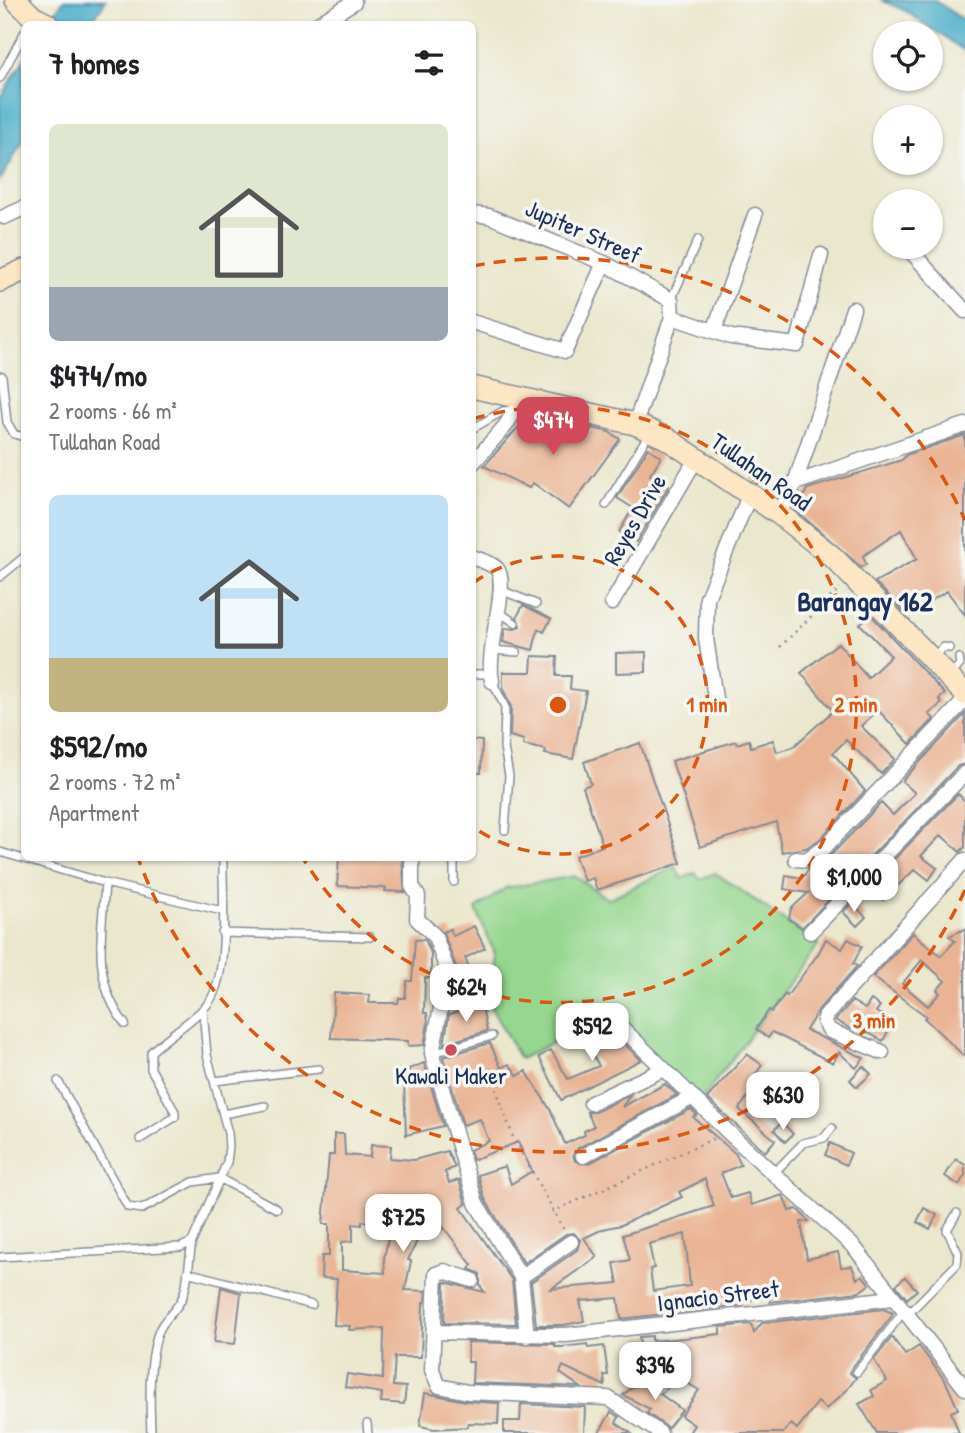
<!DOCTYPE html>
<html lang="en">
<head>
<meta charset="utf-8">
<style>
	:root { --surface:#fff; --page:#f2f2f2; --text:#202124; --muted:#757577; --accent:#d1495b }
	body { margin:0; font-family:"Patrick Hand",sans-serif; background:var(--page); color:var(--text); height:100vh; display:flex; flex-direction:column; font-size:26px; white-space:nowrap }
	* { box-sizing:border-box; margin:0 }
	p { font-size:23px; color:var(--muted) }
	.icon { flex:none; width:38px; height:38px; fill:none; stroke:currentColor; stroke-width:2; stroke-linecap:round; stroke-linejoin:round }
	.map { position:relative; flex:1; overflow:hidden }
	.sheet { position:absolute; left:21px; top:21px; width:455px; height:840px; display:flex; flex-direction:column; background:var(--surface); border-radius:10px; box-shadow:0 2px 5px #0004 }
	.sheet>* { flex:none }
	.buttons { position:absolute; left:873px; top:21px; display:grid; gap:14px }
	.buttons a { display:grid; place-items:center; width:70px; height:70px; border-radius:50%; background:var(--surface); box-shadow:0 2px 5px #0004; font-size:35px }
	.price { position:absolute; translate:-50% -60px; padding:0 16px; border-radius:14px; background:#fff; color:#222; font-size:23px; line-height:46px; filter:drop-shadow(0 2px 4px #0008) }
	.price::after { content:''; position:absolute; left:50%; top:42px; width:21px; height:16px; margin-left:-10px; background:inherit; clip-path:polygon(0 0,100% 0,50% 100%) }
	.price.selected { background:var(--accent); color:#fff }
	ul { padding:0; list-style:none }
	li { display:grid; align-content:center; gap:14px; height:371px; padding:0 28px }
	li span { display:grid; place-items:center; height:217px; border-radius:10px; color:#555 }
	li>.icon { margin-inline-start:auto }
	span .icon { width:126px; height:126px; fill:#fffc; stroke-width:1 }
	li b { font-size:30px }
	h2 { display:flex; justify-content:space-between; align-items:center; height:84px; padding:0 28px; font-size:30px }
	.map>svg:first-child { display:block }
</style>
</head>
<body>
<div class="map">
<svg width="965" height="1433" viewBox="0 0 965 1433">
	<rect width="100%" height="100%" fill="#f6f6f2"/>
	<filter id="ink" filterUnits="userSpaceOnUse"><feTurbulence type="fractalNoise" baseFrequency=".0143" numOctaves="2"/><feDisplacementMap in="SourceGraphic" scale="14" xChannelSelector="R" yChannelSelector="G"/><feConvolveMatrix kernelMatrix="1 2 1 2 8 2 1 2 1" color-interpolation-filters="sRGB"/></filter>
	<filter id="wash" filterUnits="userSpaceOnUse"><feTurbulence type="fractalNoise" baseFrequency=".00686" numOctaves="4" result="noise"/><feDisplacementMap in="SourceGraphic" scale="28" xChannelSelector="R" yChannelSelector="G"/><feGaussianBlur stdDeviation="1.57" result="paint"/><feColorMatrix in="noise" values="0 0 0 0 0 0 0 0 0 0 0 0 0 0 0 0 0 1.4 0 .05"/><feComposite in="paint" operator="in"/></filter>
	<g filter="url(#wash)">
		<rect width="100%" height="100%" fill="#ebe7cd"/>
		<!-- green -->
		<path fill="#95d78f" stroke="#588376" stroke-width="2" d="M675,867l7,12 13,-6 5,6 15,-6 104,71 -118,156 -93,-85 -88,44 -32,-57 7,-48 -19,-45 30,-21 69,-12 33,23z"/>
		<!-- water -->
		<path fill="#4aaec9" stroke="#326e94" stroke-width="2" d="M64,0h42l-16,24h-43z
			M881,0h53l31,21v30l-61,-41z
			M24,59v80l-24,42v-83z"/>
		<g id="blocks">
			<!-- building -->
			<path fill="#eab393" fill-rule="evenodd" d="M530,414l38,8 16,18 8,-12 17,4 11,7 -51,70 -36,-26 -4,5 -45,-22z
				M965,435v180l-18,-24 -40,24 -32,-33 42,-23 -16,-29 -38,26 3,8 -5,3 -68,-59 7,-14 4,2 3,-7 95,-29 4,-5z
				M648,448l13,9 -11,18 19,11 -33,56 -17,-10 14,-24 -16,-10z
				M523,605l28,14 -7,13 -6,-3 -5,21 -30,-8 2,-14 10,1 5,-3 -3,-9z
				M870,614l75,80 -6,5 3,4 -13,11 5,5 -24,25 -32,-34 -17,16 34,33 -14,15 -35,-34 -13,13 32,38 -45,48 -14,9 -24,4 -6,-30 -76,25 -28,-86 64,-20 1,3 12,-4 2,7 22,-7 4,12 16,-5 40,-36 -32,-38 37,-30 30,35 23,-22 -31,-32z
				M646,652v20l-30,1v-20z
				M532,656l25,1 -1,19h15l-1,13 16,2 -13,68 -28,-5 1,-4 -23,-5 1,-5 -14,-4 1,-29 -8,-18v-17h28z
				M965,714v50l-7,2 -156,162 -13,-9 2,-10 17,-16 -24,-4 2,-14 16,3 7,-9 24,-16 48,-50 12,12 22,-22 -13,-12z
				M472,740l10,1 -1,32h-9z
				M640,743l41,120 -84,27 -4,-12 -9,3 -9,-25 28,-10 -20,-59 8,-3 -7,-22z
				M958,794l7,7v46l-5,5 -19,-17 -20,21 16,12 -8,12 -14,-11 -32,31 -14,-15z
				M339,858h63l3,34 -20,-1 1,-3 -49,-2z
				M852,903l14,14 -9,9 -14,-14z
				M474,926l11,22 -20,10 4,10 -6,2 -3,16 11,1 -1,17 -18,-3 5,-32 -14,-37 7,-3 3,7z
				M965,929v128l-41,-39 2,-2 -53,-39 40,-44 28,23 14,-15 -6,-5zM922,960l23,21 -8,9 3,3 -12,13 -26,-22z
				M425,939l6,14v25h-6l-1,35h3l1,10 -4,22 -16,1v-5l-77,-3 3,-45 36,2 -1,8h29l1,-5h6l2,-17h5l3,-41z
				M826,939l16,10 6,-10 14,7 -9,18 4,2 -38,43 -13,21 58,28 -8,10 -17,-16 -6,11 -61,-31 -4,6 -12,-9 13,-19 3,2 13,-18 2,2 31,-42z
				M871,1000l9,6 -4,6 17,10 -10,19 -29,-16 -3,4 -16,-9 17,-19 13,8z
				M481,1002l6,29 -43,13 5,-29z
				M608,1022l2,8 31,30 -80,40 -22,-43 12,-7 17,29 31,-13 -9,-17 5,-5 1,-17z
				M490,1043l11,25 8,-4 9,12 8,-5 25,40 14,33 20,-9 -1,-4 10,-5 -7,-14h8l35,-17 -8,12 43,-23 12,11 -99,53 -5,7 2,6 13,3 103,-55 6,6 -4,2 43,37 5,11 -20,8 10,25 17,-5 4,12 31,-10 6,16 8,-2 12,12 -8,1 6,37 31,-7 3,15 11,-1 5,13 5,-4 8,9 -11,8 -89,10v-5l-28,4 1,4 -122,14 -3,-21 -38,3 4,20 -20,4h-28l-5,-43 46,-32 3,-10 -6,-7 -8,1 -42,29 -39,-64 -7,-24 27,-9 6,18 21,-13 -14,-29 -45,18 -3,-10 19,-9 -9,-22 -17,6 -20,-68zM705,1179l9,27 -91,29 7,25 -16,3 4,20 -67,6 46,-32 -13,-19 19,-9 18,-4 61,-28 -3,-5zM685,1234l5,52 -37,5 -3,-22 4,-1 -5,-24z
				M747,1054l15,11 -13,19 5,4 -15,21 36,31 -10,12 -58,-54z
				M424,1063l19,63 -37,9 -2,-53h5v-13z
				M863,1066l8,8 -14,13 -7,-7z
				M803,1076l10,12 -22,18 -10,-12z
				M782,1122l11,12 -8,8 -11,-12z
				M334,1134h10l1,21 25,2 1,-12 20,1 -1,12 24,2 33,-9 8,16 -10,5 4,11 10,-3 7,24 -5,4 51,72 4,44 -72,-1 1,-41 39,10 -4,-7v-11l-11,-5 3,-4 -31,-41 -14,-15 -31,19 -34,-7v4l-9,-1v17l-11,1v28l43,3 -1,-15 6,-29 27,12 -9,19 3,1 -6,29 21,1 -1,11h-2l-2,55h-26l-2,29 13,1 -2,17 -23,-2 1,-9 -37,-6 2,-13 36,5 1,-51 -35,2 1,-4 -16,-1 3,-46 -16,-1 1,-22h7v-32h-6l6,-69h5z
				M830,1143l21,10 -5,12 -21,-10z
				M956,1159l9,6v10l-6,10 -14,-9z
				M924,1208l13,7 -7,14 -13,-7z
				M905,1277l12,13 -10,9 -11,-14z
				M221,1287l20,6 -6,51 -21,-2z
				M883,1309l10,4 -2,4 -39,51 -2,5 6,5 -10,13 -20,18 -8,-7 -21,27 -6,-5 -8,9h-94l5,-8 -13,-9 18,-26 -17,-10 -2,-17 -22,3 -1,-7 -14,2 -4,-24 13,-1v5l42,-4 26,-3v-7l31,-3 3,9 8,-10z
				M892,1337l13,18 14,-9 27,36 12,27 -7,3 8,21h-82l-18,-29 15,-8 -3,-6 16,-9 -13,-21z
				M468,1342l87,2v3h7l25,-3 1,4 16,-2 4,29h-4l1,11 -42,-20 -3,7 20,14 -108,-4 1,-21h-5z
				M638,1383h36l-14,11 22,16 -14,18 -21,-15 3,-4 -27,-14z
				M425,1393l41,8 33,2 -1,21 -30,-1v4l-34,2 -14,-3z
				M521,1404l64,3 -1,26h-80v-12h16z
				M611,1412l8,5 -3,6 15,10h-32z"/>
		</g>
	</g>
	<g filter="url(#ink)">
		<use href="#blocks" fill-opacity="0" stroke="#838b96" stroke-width="2"/>
		<g fill="none" stroke-linecap="round" stroke-linejoin="round">
			<defs>
				<path id="lane" d="M0,78l24,-45
					M671,300l27,-60
					M2,376l5,46 7,12 10,3
					M472,429l31,-18 12,-1
					M606,505l44,-73
					M0,577l24,-20
					M503,591l33,13
					M498,611l17,12
					M491,650l26,2
					M932,657l12,-10 5,1
					M472,674h18
					M950,677l10,-13 -1,-6
					M492,681l13,26 -1,40 5,29 -4,54
					M0,852l105,31 117,28
					M454,882v-24
					M105,883c-3,52 -14,97 20,141
					M222,933l148,4
					M433,1053l59,-17
					M58,1081l70,126 14,2 51,-27 26,-4 58,31
					M214,1081l105,-12
					M223,1114l42,-8
					M140,1139l35,-22v-5l-24,-43v-17c17,-16 41,-31 55,-46 25,-27 16,-110 17,-148
					M774,1173l29,-30 21,-5 8,-10
					M0,1257l181,-10 11,-5 35,-80 2,-15 -1,-14 -21,-78 -4,-45
					M187,1272l125,33
					M907,1315l50,-51 1,-11 -11,-23 10,-17
					M857,1372l47,-61
					M367,1424l1,9
					M151,1433c-1,-33 -3,-65 6,-97 5,-18 20,-24 26,-40 6,-17 6,-37 9,-54"/>
				<path id="street" d="M318,24l36,-22
					M472,214l17,2 115,47 67,37 1,17 -37,107
					M4,217l20,-9
					M907,247l58,64
					M672,317l59,20 66,8 24,-90
					M472,322l93,29 39,-88
					M714,331l41,-116
					M472,464l34,-39 17,-27
					M795,483l170,-58
					M779,514l16,-31 58,-174
					M472,557c8,3 20,6 25,12 13,15 -12,82 -5,112
					M612,603l84,-144
					M716,705l-10,-67 1,-40 42,-102
					M412,858v28l6,10 -1,23 18,17 13,36 -16,81 2,9 42,141 45,74 6,59
					M796,859l10,1 20,-14 139,-146
					M810,932l155,-159
					M617,1023l111,109 126,115 111,141
					M882,1052l-52,-21 -6,-10 2,-6 139,-155
					M591,1103l73,-34
					M583,1156l110,-59
					M521,1277l50,-35
					M472,1280l-28,-9 -8,3 -4,96 7,16 29,6 140,6 52,35
					M433,1332l133,3 327,-37"/>
				<path id="secondary" d="M16,0l17,17 14,7
					M0,281l24,-11
					M472,387l163,37 31,14 113,76 55,44 131,136"/>
			</defs>
			<!-- lane casing -->
			<use href="#lane" stroke="#838b96" stroke-width="10"/>
			<!-- street casing -->
			<use href="#street" stroke="#838b96" stroke-width="17"/>
			<!-- secondary casing -->
			<use href="#secondary" stroke="#838b96" stroke-width="24"/>
			<!-- path -->
			<path stroke="#838b96" stroke-width="2.5" stroke-dasharray="2 5" stroke-linecap="butt" d="M780,647l60,-59
				M489,1069l24,68 52,95
				M552,1212l163,-74"/>
			<!-- lane -->
			<use href="#lane" stroke="#fff" stroke-width="7"/>
			<!-- street -->
			<use href="#street" stroke="#fff" stroke-width="14"/>
			<!-- secondary -->
			<use href="#secondary" stroke="#fce6c4" stroke-width="21"/>
		</g>
	</g>
	<!-- distance rings -->
	<g fill="none" stroke="#de5710" stroke-width="3.5" stroke-dasharray="12 9">
		<path d="M473 583A149 149 0 1 1 473 827"/>
		<path d="M473 419A298 298 0 1 1 303 858"/>
		<path d="M965 890A447 447 0 0 1 138 858M473 266A447 447 0 0 1 965 520"/>
	</g>
	<!-- markers -->
	<circle fill="#d1495b" stroke="#f6f6f2" stroke-width="2.5" cx="451" cy="1050" r="7"/>
	<g text-anchor="middle" stroke-width="7" stroke-linejoin="round" paint-order="stroke">
		<!-- street labels -->
		<g font-size="24" fill="#1b2f5e" stroke="#f6f6f2">
			<text transform="translate(583 232) rotate(24)" y="8">Jupiter Streef</text>
			<text transform="translate(761 472) rotate(35)" y="8">Tullahan Road</text>
			<text transform="translate(635 520) rotate(-60)" y="8">Reyes Drive</text>
			<text transform="translate(718 1296) rotate(-7)" y="8">Ignacio Street</text>
		</g>
		<!-- poi labels -->
		<g font-size="24" fill="#1b2f5e" stroke="#f6f6f2">
			<text x="451" y="1084">Kawali Maker</text>
		</g>
		<!-- quarter labels -->
		<g font-size="28" font-weight="bold" fill="#1b2f5e" stroke="#f6f6f2">
			<text x="865" y="611">Barangay 162</text>
		</g>
	</g>
	<circle cx="558" cy="705" r="10" fill="#de5710" stroke="#f6f6f2" stroke-width="3.5"/>
	<g font-size="21" text-anchor="middle" font-weight="bold" fill="#de5710" stroke="#f6f6f2" stroke-width="7" stroke-linejoin="round" paint-order="stroke">
		<text x="707" y="712">1 min</text>
		<text x="856" y="712">2 min</text>
		<text x="874" y="1028">3 min</text>
	</g>
</svg>
<div class="buttons">
<a><svg class="icon" aria-label="locate" viewBox="0 0 24 24"><circle cx="12" cy="12" r="6"/><path d="M12 2v4M12 18v4M2 12h4M18 12h4"/></svg></a>
<a>+</a>
<a>−</a>
</div>
<b class="price selected" style="left:553px;top:457px">$474</b>
<b class="price" style="left:854px;top:914px">$1,000</b>
<b class="price" style="left:466px;top:1024px">$624</b>
<b class="price" style="left:592px;top:1063px">$592</b>
<b class="price" style="left:783px;top:1132px">$630</b>
<b class="price" style="left:403px;top:1254px">$725</b>
<b class="price" style="left:655px;top:1402px">$396</b>
<section class="sheet">
<h2>7 homes<svg class="icon" aria-label="filters" viewBox="0 0 24 24"><path d="M4 7h16M4 17h16"/><circle cx="9" cy="7" r="2"/><circle cx="15" cy="17" r="2"/></svg></h2>
<ul>
<li><span style="background:linear-gradient(#dfe7d0 75%,#9aa5b1 0)"><svg class="icon" aria-label="home" viewBox="0 0 24 24"><path d="M3 11l9-7 9 7M6 9v11h12V9"/></svg></span><div><b>$474/mo</b><p>2 rooms · 66 m²</p><p>Tullahan Road</p></div></li>
<li><span style="background:linear-gradient(#bfe0f5 75%,#c2b280 0)"><svg class="icon" aria-label="home" viewBox="0 0 24 24"><path d="M3 11l9-7 9 7M6 9v11h12V9"/></svg></span><div><b>$592/mo</b><p>2 rooms · 72 m²</p><p>Apartment</p></div></li>
</ul>
</section>
</div>
</body>
</html>
